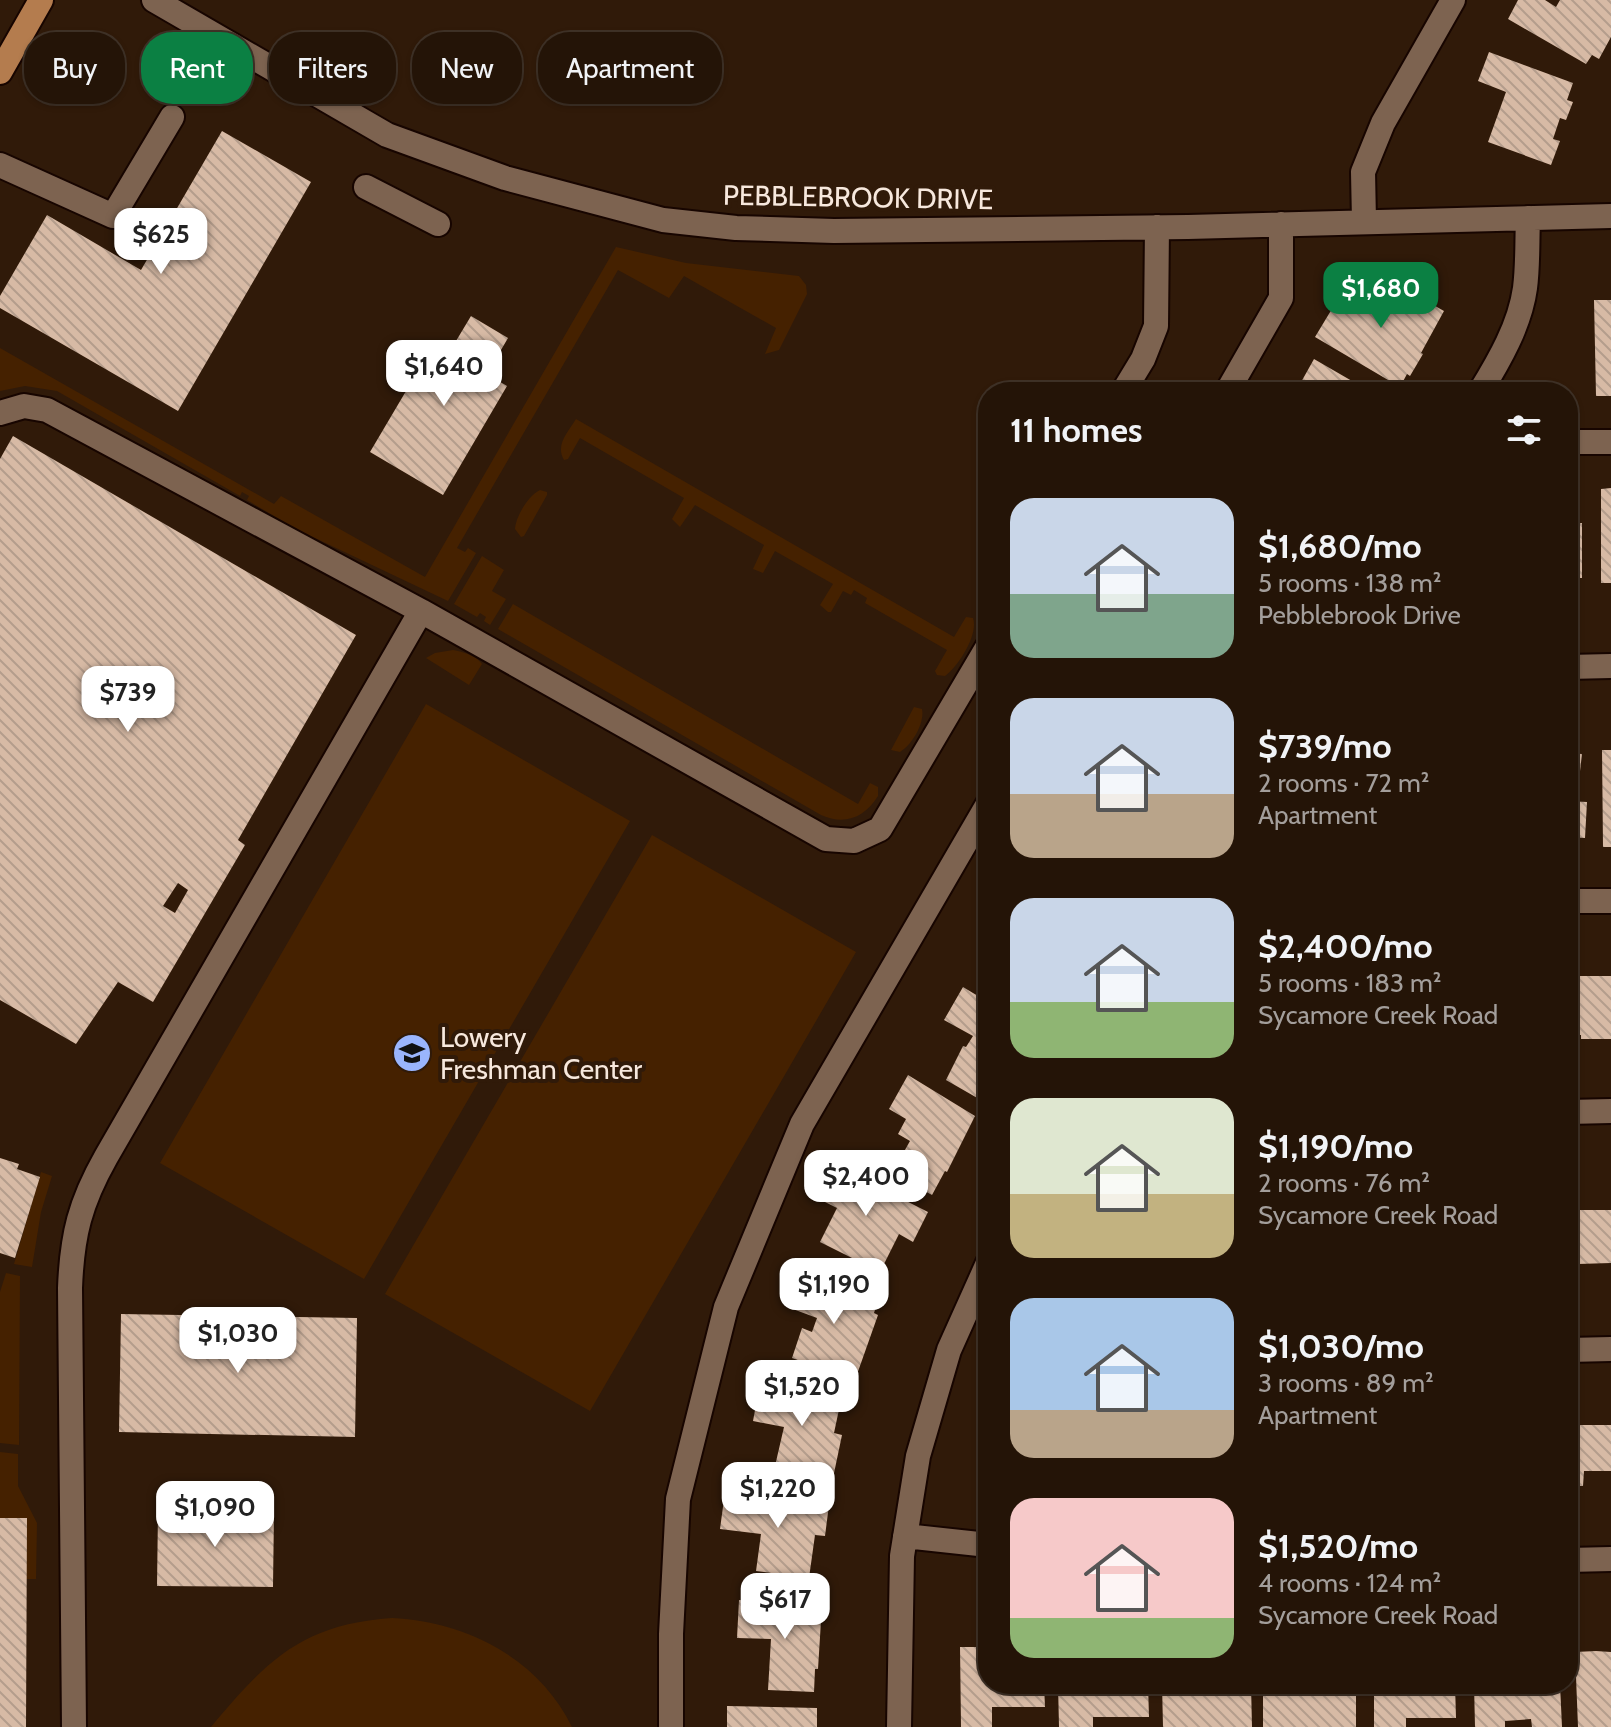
<!DOCTYPE html>
<html lang="en">
<head>
<meta charset="utf-8">
<style>
	:root { --surface:#241407; --page:#302115; --text:#f1f3f6; --muted:#a39e9b; --line:#413328; --accent:#0b8043 }
	body { margin:0; font-family:Cabin,sans-serif; background:var(--page); color:var(--text); height:100vh; display:flex; flex-direction:column; font-size:30px; white-space:nowrap }
	* { box-sizing:border-box; margin:0 }
	p { font-size:26px; color:var(--muted) }
	.icon { flex:none; width:44px; height:44px; fill:none; stroke:currentColor; stroke-width:2; stroke-linecap:round; stroke-linejoin:round }
	.map { position:relative; flex:1; overflow:hidden }
	.details { position:absolute; left:978px; top:382px; width:600px; height:1312px; display:flex; flex-direction:column; background:var(--surface); border-radius:32px; box-shadow:0 2px 6px #0004,0 0 0 2px var(--line) }
	.details>* { flex:none }
	.guide { position:absolute; left:24px; top:32px; width:760px; height:72px; display:flex; gap:16px }
	.price { position:absolute; translate:-50% -68px; padding:0 18px; border-radius:16px; background:#fff; color:#222; font-size:26px; line-height:52px; filter:drop-shadow(0 2px 4px #0008) }
	.price::after { content:''; position:absolute; left:50%; top:48px; width:24px; height:18px; margin-left:-12px; background:inherit; clip-path:polygon(0 0,100% 0,50% 100%) }
	.price.current { background:var(--accent); color:#fff }
	ul { padding:0; list-style:none }
	li { display:flex; align-items:center; gap:24px; height:200px; padding:0 32px }
	li span { display:grid; place-items:center; flex:none; width:224px; height:160px; border-radius:24px; color:#555 }
	li>.icon { margin-inline-start:auto }
	span .icon { width:96px; height:96px; fill:#fffc; stroke-width:1 }
	li b { font-size:34px }
	h2 { display:flex; justify-content:space-between; align-items:center; height:96px; padding:0 32px; font-size:34px }
	.pill { padding:0 28px; border-radius:32px; background:var(--surface); box-shadow:0 2px 6px #0004,0 0 0 2px var(--line); font-size:28px; line-height:72px }
	.pill.current { background:var(--accent); color:#fff }
	.map>svg:first-child { display:block }
</style>
</head>
<body>
<div class="map">
<svg width="1611" height="1727" viewBox="0 0 1611 1727">
	<defs>
		<pattern id="building-back-hatch" width="6" height="6" patternUnits="userSpaceOnUse" patternTransform="scale(2)"><rect width="6" height="6" fill="#d7baa5"/><path d="M-1 5l2 2M0 0l6 6M5-1l2 2" fill="none" stroke="#b49d8c"/></pattern>
	</defs>
	<rect width="100%" height="100%" fill="#301a09"/>
	<!-- green -->
	<path fill="#452100" d="M616,247l70,16 113,13 7,9 1,9 -28,56 -14,4 11,-26 -92,-52 -15,22 -51,-28 -161,278 8,4 3,-4 8,5 -28,48 -152,-72 -49,-29 2,-4 -7,-4 -2,4 -183,-105 -32,-5 -25,5v-43l274,156 7,-8 144,81z
		M576,419l378,218 12,-20 7,1c6,16 -15,49 -28,58l-8,-1 -2,-4 12,-21 -82,-47 2,-5 -13,-8 -3,5 -8,-4 -12,21h-3l-8,-7 13,-21 -58,-33 -12,22 -10,-4 11,-24 -69,-40 -15,22 -8,-8 12,-21 -104,-60 -12,21 -4,1c-9,-15 4,-28 12,-41z
		M540,490l7,2v3l-23,41 -3,1 -6,-8c1,-13 13,-33 25,-39z
		M482,556l22,14 -12,21 14,8 -16,26 -6,-4 2,-4 -6,-4 -3,4 -23,-13z
		M513,604l345,200 12,-21 8,4v9c-13,21 -33,30 -57,19l-323,-186z
		M453,650c10,2 23,5 29,14l-13,21 -43,-27 9,-5z
		M426,704l204,117 -266,458 -204,-116z
		M914,707l8,2c3,14 -10,36 -22,43l-9,-2z
		M652,835l204,117 -266,459 -205,-117z
		M41,1172l11,4 -11,36 -9,55 -18,-3z
		M6,1273l14,3 -1,169 -19,-2v-151z
		M0,1452l18,2v32l19,37 -1,56h-10l1,-61h-27z
		M392,1618c74,3 147,41 180,109h-361c55,-66 91,-103 181,-109z"/>
	<!-- building -->
	<path fill="url(#building-back-hatch)" fill-rule="evenodd" d="M1518,0h27l11,7 4,-7h51v37l-12,22 -7,-4 -6,9 -78,-45z
		M1489,52l84,31 -6,17 6,2 -7,18 -6,-2 -7,21 7,2 -9,24 -63,-23 18,-50 -28,-11z
		M222,131l89,51 -133,229 -178,-103v-12l47,-81 94,55z
		M1350,279l38,22 10,-16 46,26 -23,42 2,1 -13,22 -3,-2 -7,13 -85,-50z
		M1594,300h17v96h-15z
		M471,316l37,22 -21,36 20,12 -64,109 -73,-43 65,-110 15,9z
		M1314,359l57,33h-57l-14,-8z
		M13,436l343,199 -118,205 7,5 -92,157 -35,-20 -42,62 -76,-44v-541zM178,883l10,7 -13,23 -12,-7z
		M1611,488v95h-10v-94z
		M1568,523h14v55h-14z
		M1602,750h9v97h-8z
		M1568,753l14,1 -5,43h-9z
		M1568,801l19,1 -2,36 -17,-1z
		M1568,976h43v63h-30v-4h-13z
		M963,987l25,15 -2,101 -40,-23 17,-34 3,1 7,-11 -29,-16z
		M908,1075l67,41 -28,56 -2,-1 -13,24 -40,-22 18,-32 -12,-7 8,-15 -17,-10z
		M0,1158l19,6 -2,5 23,8 -25,81 -15,-5z
		M833,1164l95,48 -15,30 -14,-8 -19,38 -60,-30 17,-34 -22,-11z
		M1568,1198h10v12h33v53l-33,1 2,39h-12z
		M803,1273l75,27 -4,13 4,2 -23,65 -63,-22 10,-30 10,4 5,-14 -27,-10z
		M121,1314l236,4 -2,119 -236,-5z
		M760,1383l81,17 -7,33 8,2 -9,43 -58,-12 9,-39 -31,-6z
		M1568,1396h6l-1,29h38v46h-27l-1,15h-15z
		M725,1492l104,13 -4,31 -10,-1 -6,43 -53,-7 5,-37 -41,-5z
		M158,1511l116,2 -1,74 -116,-1z
		M0,1518h27l-1,209h-26z
		M739,1600l79,4 -1,16 4,1 -3,48h-3l-1,23 -46,-2 3,-51 -34,-1z
		M977,1642h11v42h56l1,23h-53v20h-31l-1,-80h17z
		M1596,1651l15,1v75h-33l-3,-75z
		M1058,1684h90l1,33h-56v10h-34z
		M1162,1684h89l1,43h-89z
		M1263,1684h93v43h-93z
		M1374,1684h81l1,34h-50v9h-32z
		M1474,1684h86l2,43h-30l-1,-8 -26,2v6h-30z
		M727,1706l90,2v19h-90z"/>
	<g fill="none" stroke-linecap="round" stroke-linejoin="round">
		<defs>
			<path id="minor" d="M154,0l233,135 118,43 158,42 73,8 98,3 354,-4 423,-11
				M0,165l113,51 59,-99
				M366,187l72,37
				M1364,221l-1,-49 20,-49 70,-123
				M1123,392l20,-33 13,-33 1,-99
				M1227,392l54,-94v-74
				M1480,392c19,-31 40,-67 45,-104 3,-23 2,-47 3,-70
				M0,413l24,-7 23,4 374,201 -315,546c-26,46 -34,78 -36,131l4,439
				M1568,442h43
				M421,611l405,228 28,2 26,-12 108,-183
				M1568,667l43,-1
				M1568,901h43
				M1568,1112l43,-1
				M1568,1350l43,-1
				M905,1536l83,9
				M1568,1560l43,-1
				M671,1727v-93l7,-135 48,-192 76,-183 186,-320
				M899,1727l3,-171 16,-100 31,-106 39,-87"/>
			<path id="major" d="M0,72l41,-72"/>
		</defs>
		<!-- minor casing -->
		<use href="#minor" stroke="#170500" stroke-width="28"/>
		<!-- major casing -->
		<use href="#major" stroke="#170500" stroke-width="28"/>
		<!-- minor -->
		<use href="#minor" stroke="#7d6350" stroke-width="24"/>
		<!-- major -->
		<use href="#major" stroke="#b47c4e" stroke-width="24"/>
	</g>
	<!-- icons -->
	<defs>
		<symbol id="school-disc" viewBox="-11 -11 22 22"><circle r="9.5" fill="#9ab5fd" stroke="#301a09"/><path d="M0-5L7-2L0 1L-7-2ZM-4 1L0 2.5L4 1V4Q0 6-4 4Z" fill="#111"/></symbol>
	</defs>
	<g fill-rule="evenodd">
		<use href="#school-disc" x="390" y="1031" width="44" height="44"/>
	</g>
	<g text-anchor="middle" stroke-width="8" stroke-linejoin="round" paint-order="stroke">
		<!-- street labels -->
		<g font-size="28" fill="#f7e8dd" stroke="#301a09">
			<text transform="translate(858 197) rotate(1)" y="10">PEBBLEBROOK DRIVE</text>
		</g>
		<!-- poi labels -->
		<g font-size="28" fill="#f7e8dd" stroke="#301a09" text-anchor="start">
			<text x="440" y="1047">Lowery<tspan x="440" dy="32">Freshman Center</tspan></text>
		</g>
	</g>
</svg>
<b class="price" style="left:161px;top:276px">$625</b>
<b class="price current" style="left:1381px;top:330px">$1,680</b>
<b class="price" style="left:444px;top:408px">$1,640</b>
<b class="price" style="left:128px;top:734px">$739</b>
<b class="price" style="left:866px;top:1218px">$2,400</b>
<b class="price" style="left:834px;top:1326px">$1,190</b>
<b class="price" style="left:238px;top:1375px">$1,030</b>
<b class="price" style="left:802px;top:1428px">$1,520</b>
<b class="price" style="left:778px;top:1530px">$1,220</b>
<b class="price" style="left:215px;top:1549px">$1,090</b>
<b class="price" style="left:785px;top:1641px">$617</b>
<div class="guide">
<a class="pill">Buy</a>
<a class="pill current">Rent</a>
<a class="pill">Filters</a>
<a class="pill">New</a>
<a class="pill">Apartment</a>
</div>
<section class="details">
<h2>11 homes<svg class="icon" aria-label="filters" viewBox="0 0 24 24"><path d="M4 7h16M4 17h16"/><circle cx="9" cy="7" r="2"/><circle cx="15" cy="17" r="2"/></svg></h2>
<ul>
<li><span style="background:linear-gradient(#c9d6e8 60%,#7fa58c 0)"><svg class="icon" aria-label="home" viewBox="0 0 24 24"><path d="M3 11l9-7 9 7M6 9v11h12V9"/></svg></span><div><b>$1,680/mo</b><p>5 rooms · 138 m²</p><p>Pebblebrook Drive</p></div></li>
<li><span style="background:linear-gradient(#c9d6e8 60%,#b9a48a 0)"><svg class="icon" aria-label="home" viewBox="0 0 24 24"><path d="M3 11l9-7 9 7M6 9v11h12V9"/></svg></span><div><b>$739/mo</b><p>2 rooms · 72 m²</p><p>Apartment</p></div></li>
<li><span style="background:linear-gradient(#c9d6e8 65%,#8fb573 0)"><svg class="icon" aria-label="home" viewBox="0 0 24 24"><path d="M3 11l9-7 9 7M6 9v11h12V9"/></svg></span><div><b>$2,400/mo</b><p>5 rooms · 183 m²</p><p>Sycamore Creek Road</p></div></li>
<li><span style="background:linear-gradient(#dfe7d0 60%,#c2b280 0)"><svg class="icon" aria-label="home" viewBox="0 0 24 24"><path d="M3 11l9-7 9 7M6 9v11h12V9"/></svg></span><div><b>$1,190/mo</b><p>2 rooms · 76 m²</p><p>Sycamore Creek Road</p></div></li>
<li><span style="background:linear-gradient(#a9c7e8 70%,#b9a48a 0)"><svg class="icon" aria-label="home" viewBox="0 0 24 24"><path d="M3 11l9-7 9 7M6 9v11h12V9"/></svg></span><div><b>$1,030/mo</b><p>3 rooms · 89 m²</p><p>Apartment</p></div></li>
<li><span style="background:linear-gradient(#f6c9c9 75%,#8fb573 0)"><svg class="icon" aria-label="home" viewBox="0 0 24 24"><path d="M3 11l9-7 9 7M6 9v11h12V9"/></svg></span><div><b>$1,520/mo</b><p>4 rooms · 124 m²</p><p>Sycamore Creek Road</p></div></li>
</ul>
</section>
</div>
</body>
</html>
